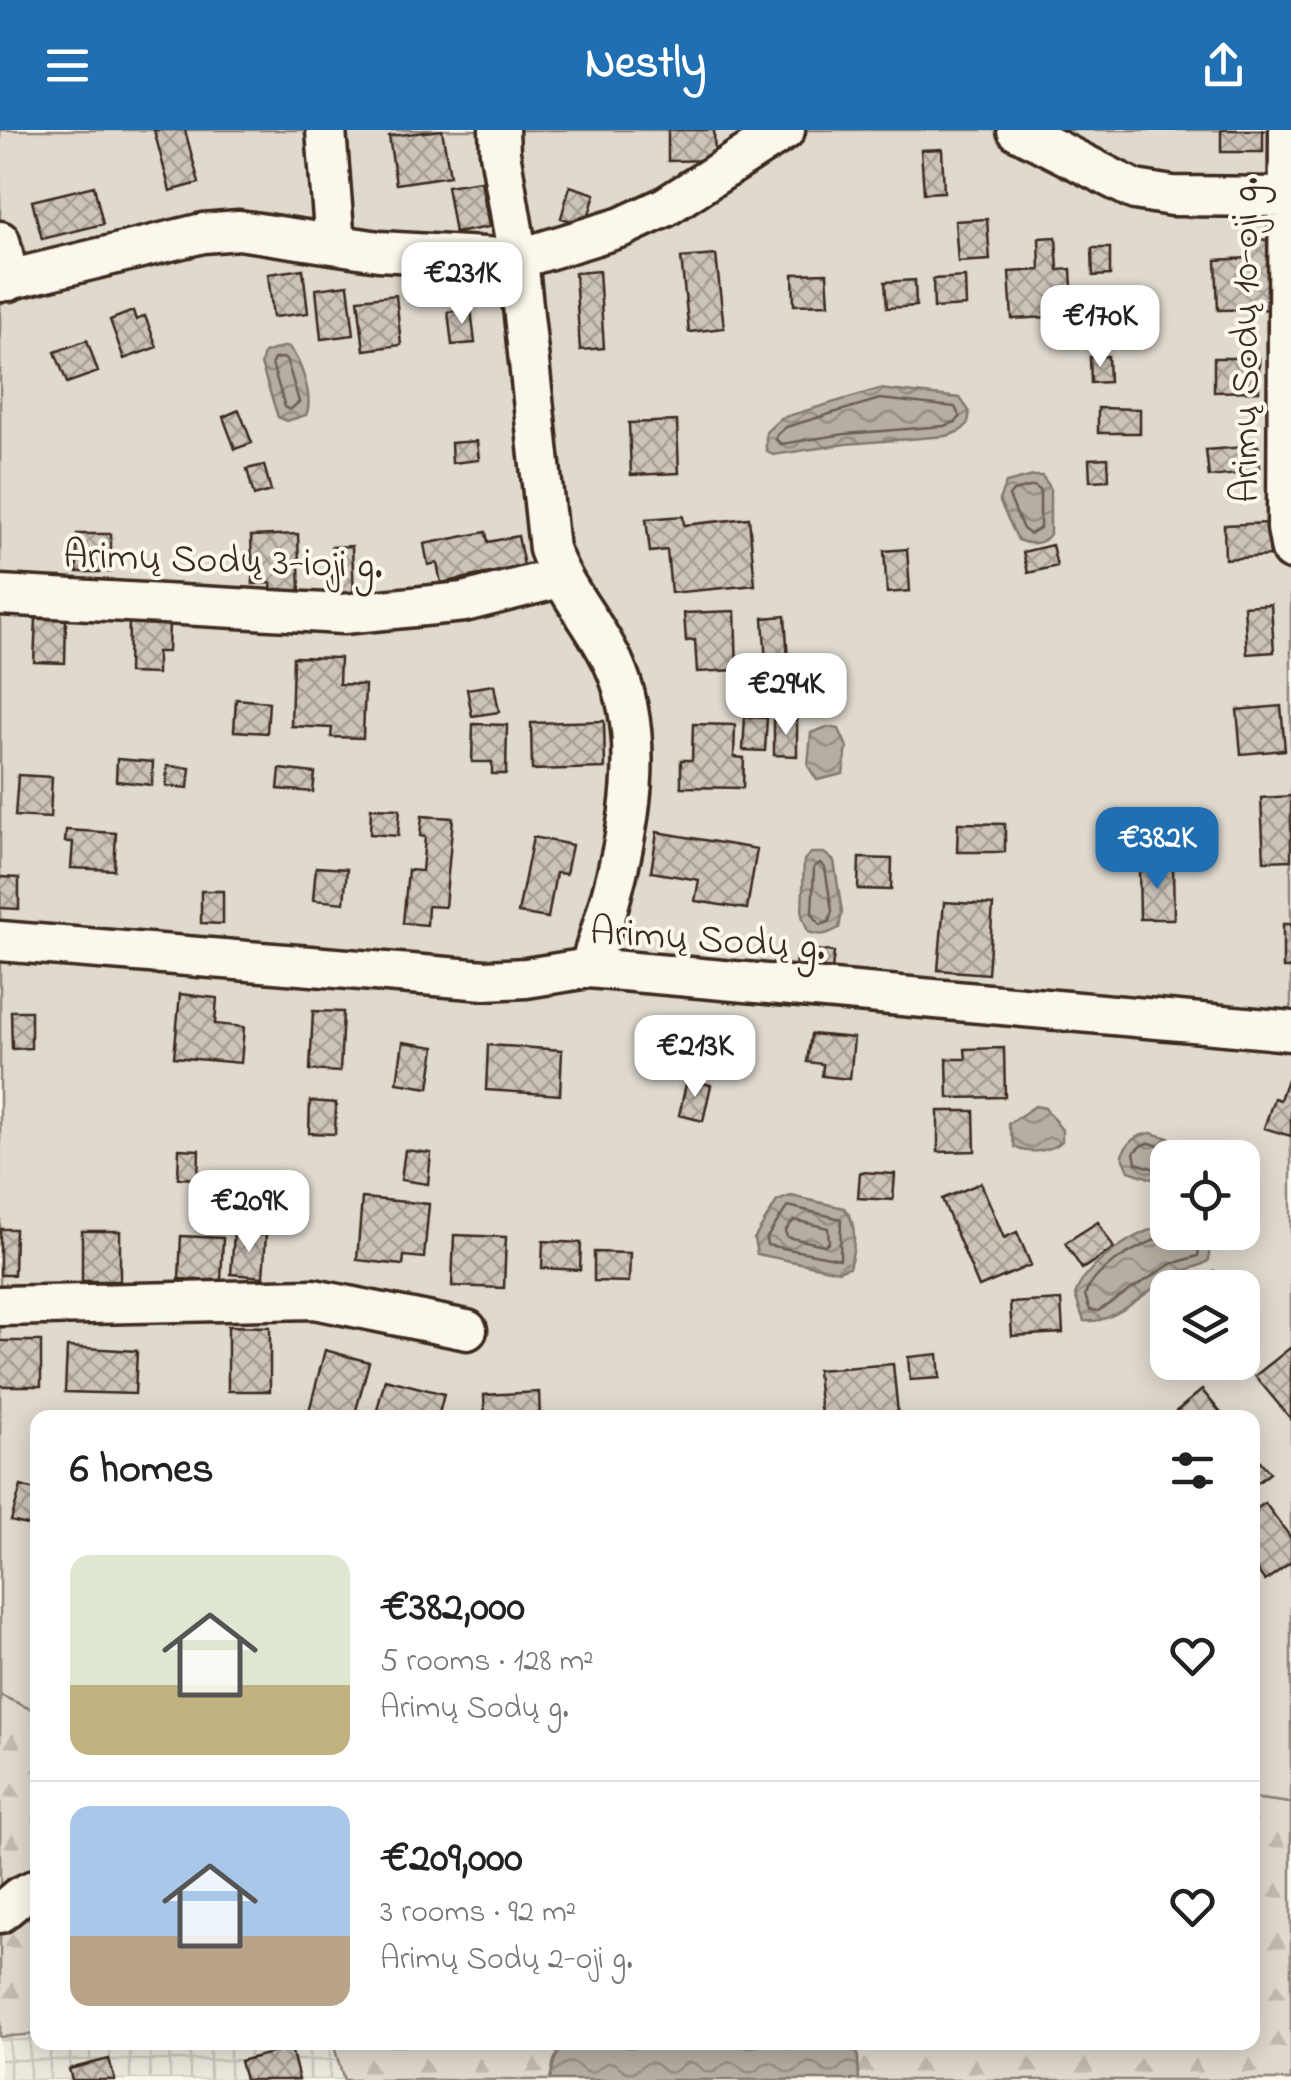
<!DOCTYPE html>
<html lang="en">
<head>
<meta charset="utf-8">
<style>
	:root { --surface:#fff; --page:#f2f2f2; --text:#222; --muted:#767676; --line:#e0e0e0; --accent:#1f6fb2 }
	body { margin:0; font-family:"Indie Flower",sans-serif; background:var(--page); color:var(--text); height:100vh; display:flex; flex-direction:column; font-size:38px; white-space:nowrap }
	* { box-sizing:border-box; margin:0 }
	p { font-size:32px; color:var(--muted) }
	.icon { flex:none; width:55px; height:55px; fill:none; stroke:currentColor; stroke-width:2; stroke-linecap:round; stroke-linejoin:round }
	.map { position:relative; flex:1; overflow:hidden }
	.details { position:absolute; left:30px; top:1280px; width:1230px; height:640px; display:flex; flex-direction:column; background:var(--surface); border-radius:20px; box-shadow:0 5px 25px #0003 }
	.details>* { flex:none }
	.tools { position:absolute; left:1150px; top:1010px; display:grid; gap:20px }
	.tools a { display:grid; place-items:center; width:110px; height:110px; border-radius:20px; background:var(--surface); box-shadow:0 5px 25px #0003; font-size:50px }
	.price { position:absolute; translate:-50% -85px; padding:0 22px; border-radius:20px; background:#fff; color:#222; font-size:32px; line-height:65px; filter:drop-shadow(0 2px 5px #0008) }
	.price::after { content:''; position:absolute; left:50%; top:60px; width:30px; height:22px; margin-left:-15px; background:inherit; clip-path:polygon(0 0,100% 0,50% 100%) }
	.price.on { background:var(--accent); color:#fff }
	ul { padding:0; list-style:none }
	li { display:flex; align-items:center; gap:30px; height:250px; padding:0 40px }
	li+li { border-top:2px solid var(--line) }
	li span { display:grid; place-items:center; flex:none; width:280px; height:200px; border-radius:20px; color:#555 }
	li>.icon { margin-inline-start:auto }
	span .icon { width:120px; height:120px; fill:#fffc; stroke-width:1 }
	li b { font-size:42px }
	h2 { display:flex; justify-content:space-between; align-items:center; height:120px; padding:0 40px; font-size:42px }
	header { display:flex; justify-content:space-between; align-items:center; height:130px; padding:0 40px; background:var(--accent); color:#fff; font-size:45px; font-weight:700 }
	.map>svg:first-child { display:block }
</style>
</head>
<body>
<header><svg class="icon" aria-label="menu" viewBox="0 0 24 24"><path d="M4 6h16M4 12h16M4 18h16"/></svg>Nestly<svg class="icon" aria-label="share" viewBox="0 0 24 24"><path d="M12 15V3M7 8l5-5 5 5M5 13v7h14v-7"/></svg></header>
<div class="map">
<svg width="1291" height="1950" viewBox="0 0 1291 1950">
	<defs>
		<pattern id="industrial-grid" width="8" height="8" patternUnits="userSpaceOnUse" patternTransform="scale(2.5)"><rect width="8" height="8" fill="#ede8dd"/><path d="M0 4h8M4 0v8" fill="none" stroke="#ccc7bd"/></pattern>
		<pattern id="forest-firs" width="22" height="20" patternUnits="userSpaceOnUse" patternTransform="scale(2.5)"><rect width="22" height="20" fill="#dfd9ce"/><path d="M5 1l3.5 6h-7zM16 11l3.5 6h-7z" fill="#c0bab0"/></pattern>
		<pattern id="water-waves" width="16" height="10" patternUnits="userSpaceOnUse" patternTransform="scale(2.5)"><rect width="16" height="10" fill="#b6aea2"/><path d="M0 5q4-4 8 0t8 0" fill="none" stroke="#958e83"/></pattern>
		<pattern id="building-cross-hatch" width="8" height="8" patternUnits="userSpaceOnUse" patternTransform="scale(2.5)"><rect width="8" height="8" fill="#ccc4b9"/><path d="M0 0l8 8M0 8l8-8" fill="none" stroke="#a79f96"/></pattern>
	</defs>
	<rect width="100%" height="100%" fill="#fbf7ec"/>
	<filter id="ink" filterUnits="userSpaceOnUse"><feTurbulence type="fractalNoise" baseFrequency=".01" numOctaves="2"/><feDisplacementMap in="SourceGraphic" scale="20" xChannelSelector="R" yChannelSelector="G"/><feConvolveMatrix kernelMatrix="1 2 1 2 8 2 1 2 1" color-interpolation-filters="sRGB"/></filter>
	<g filter="url(#ink)">
		<!-- industrial -->
		<path fill="url(#industrial-grid)" d="M37,1904l1,8 295,1 11,37h-344v-43z"/>
		<!-- forest -->
		<path fill="url(#forest-firs)" stroke="#8d8276" stroke-width="2.5" d="M0,1565l38,17 -1,322 -37,3z
			M1253,1668l38,5v277h-432l-2,-37 395,-1z
			M333,1913h231l-10,18 -4,19h-206z"/>
		<!-- garden -->
		<path fill="#dfd9ce" stroke="#8d8276" stroke-width="2.5" fill-rule="evenodd" d="M0,0h1291v1673l-38,-5 -1,-380h-1214l-1,294 -37,-17zM1168,1028h74v74h-74zM1168,1158h74v74h-74z"/>
		<!-- water -->
		<path fill="url(#water-waves)" stroke="#85796d" stroke-width="2.5" d="M283,217h6c12,14 25,52 17,68l-19,6 -9,-4 -17,-53 3,-11z
			M879,259l81,9 9,13c2,16 -8,21 -23,25l-100,8 -73,11 -7,-5v-18l15,-14z
			M1033,346h9l8,11v47c-6,11 -21,11 -32,6l-19,-40 7,-17z
			M827,597l12,2 8,18 -4,27 -26,6 -9,-14 3,-33z
			M811,723h13l10,8 8,51 -3,16c-11,6 -18,9 -31,4l-6,-17 2,-55z
			M686,892l50,3 10,14 -6,20 -18,6 -48,-7 -4,-6v-19z
			M1035,976l10,2 17,22v11c-9,10 -35,14 -47,6l-7,-23z
			M1151,1003l84,24 -67,1 -1,26 -38,-13 -7,-16c6,-14 14,-20 29,-22z
			M791,1066l53,12c14,14 11,41 5,59l-11,4 -81,-17 -3,-15 23,-38z
			M1167,1095l1,7 33,1 8,10v17c-10,9 -24,8 -36,15 -26,14 -58,50 -89,46l-9,-26c10,-31 61,-64 92,-70z
			M564,1912l293,1 2,37h-309l4,-19z"/>
		<g fill="none" stroke-linecap="round" stroke-linejoin="round">
			<!-- shore -->
			<path stroke="#6c5f53" stroke-width="2.5" d="M283,228l4,3 12,41 -9,8 -5,-3 -13,-43 2,-5z
				M880,269l75,8 5,10 -4,5 -12,4 -99,8 -64,10 -5,-4 1,-5 9,-8z
				M1034,356l6,4v38l-10,6 -7,-5 -14,-33 4,-5z
				M820,733l5,5 7,43 -3,11 -9,3 -8,-12 2,-46z
				M689,902l42,3 4,12 -4,5 -9,2 -40,-5 -2,-10z
				M1168,1043l-32,-10 -2,-11 8,-7 8,-2 49,15
				M788,1076l53,13 -1,40 -73,-14 -1,-6z
				M794,1090l34,8 1,15 -5,2 -37,-8 -2,-6z
				M1173,1102c-30,13 -75,31 -88,63l5,15 8,1 73,-47 27,-8 1,-8 -5,-16"/>
		</g>
		<!-- building -->
		<path fill="url(#building-cross-hatch)" stroke="#3b2a1e" stroke-width="2.5" d="M154,0h31l14,53 -29,8z
			M442,0l8,46 -54,8 -7,-48z
			M668,0h46l1,30 -47,1z
			M1221,0h42v22h-42z
			M942,19l2,43 -20,1 -3,-43z
			M481,51l8,46 -34,6 -8,-47z
			M94,56l9,38 -61,15 -10,-38z
			M570,56l25,8 -9,31 -25,-7z
			M987,89l3,41 -32,2 -3,-41z
			M1056,107l2,33 13,-1 3,62 -24,1 -1,-15 -37,2 -3,-47 31,-2 -1,-32z
			M1248,110h23l2,69 -55,1 -2,-50 32,-2z
			M1092,118h18v27l-17,1z
			M716,125l8,73 -35,4 -8,-74z
			M303,139l5,44 -35,4 -5,-43z
			M599,141l5,77 -24,2 -5,-77z
			M827,143l2,31 -35,1 -1,-31z
			M965,147l1,29 -32,2 -1,-29z
			M915,150l1,26 -29,2 -2,-26z
			M348,155l6,50 -33,4 -5,-50z
			M396,165l5,50 -37,5 -6,-51z
			M471,179l4,34 -23,2 -4,-33z
			M133,181l3,9 9,-4 12,31 -33,12 -14,-39z
			M87,210l11,32 -31,11 -12,-31z
			M1108,226l1,26 -18,1 -1,-26z
			M1214,228h45v33l-45,1z
			M1098,278l42,1v24h-42z
			M239,280l13,33 -17,6 -12,-32z
			M677,291l2,52 -48,2 -2,-52z
			M477,311l2,19 -27,3 -1,-20z
			M1258,316l2,26 -51,5 -3,-27z
			M1108,328l1,22 -19,1 -1,-22z
			M264,335l7,26 -17,5 -7,-27z
			M683,386l1,9 65,-7 6,67 -84,8 -4,-43 -17,2 -4,-33z
			M1268,393l2,33 -45,3 -1,-34z
			M486,402l2,10 30,-6 6,30 -83,17 -4,-20 -9,2 -4,-21z
			M77,404h34v38h-34z
			M298,404l2,59 -28,1 -1,-11 -18,1 -2,-48z
			M1052,415l5,21 -29,7 -5,-21z
			M352,416l2,50h-21l-2,-49z
			M907,419l3,42 -23,2 -3,-42z
			M1271,474l3,48 -27,2 -3,-48z
			M735,481l2,59 -40,2 -2,-32 -9,1 -2,-28z
			M785,486l3,45 -22,3 -3,-46z
			M36,489h30l-1,44 -31,-1z
			M129,490l40,1 -1,31h-11v22l-29,-1z
			M293,527l47,1 -1,26 26,1 -2,53 -32,-1 1,-9 -41,-2z
			M494,555l5,27 -27,4 -5,-27z
			M236,569l33,3 -2,31 -33,-2z
			M1281,576l4,44 -44,4 -4,-44z
			M745,587l22,1 -2,33 -22,-1z
			M774,590h23v36l-23,-1z
			M604,591l1,47 -73,2 -1,-47z
			M473,594l34,1 -1,49h-14v-12h-20z
			M693,594l42,1 -1,32 10,1 -1,30 -62,-1v-27h11z
			M117,629l36,3 -1,23 -36,-4z
			M167,636l23,2 -2,20 -22,-2z
			M280,639l35,4 -2,19 -35,-3z
			M18,645l34,2 -2,41 -35,-2z
			M1291,666v64l-27,1 -3,-63z
			M371,678l29,1 -2,27 -28,-2z
			M422,686l31,2 -8,89 -17,-1 -1,19 -24,-2 5,-53 14,1 3,-34 -5,-1z
			M958,693l47,1v28h-48z
			M66,700l50,3 -2,37 -43,-2 2,-26h-8z
			M657,702l100,17 -10,60 -52,-8 4,-21 -48,-8z
			M533,707l39,8 -6,29 -10,-1 -8,45 -30,-5z
			M859,728l33,1 -1,31 -33,-1z
			M1173,735l1,54h-34l-1,-53z
			M316,737l31,2 -3,34 -31,-3z
			M0,747l19,1v31l-19,-1z
			M201,761h22v33l-22,-1z
			M944,772l49,3 -5,69 -50,-4z
			M1283,794h8v44h-8z
			M797,818l37,4 -2,18 -37,-3z
			M180,864l37,4 -2,26 29,3 -3,36 -67,-6z
			M11,881h20v37l-19,1z
			M313,881l30,1 -3,60 -30,-2z
			M811,904l43,4 -4,41 -28,-3 1,-12 -16,-2z
			M403,912l32,5 -6,41 -32,-5z
			M488,915l74,5 -2,45 -74,-5z
			M1004,918l1,49 -57,1 -1,-39h19l-1,-10z
			M1287,949l4,1v56l-27,-8 10,-30 6,2z
			M687,950l24,5 -8,36 -24,-6z
			M310,971l26,2 -1,31 -26,-1z
			M938,981h36l1,40 -37,1z
			M179,1019l20,1 -1,29 -20,-1z
			M405,1020l26,3 -3,31 -27,-4z
			M860,1042l35,2 -2,26 -35,-2z
			M981,1053l23,55 13,-6 14,33 -52,22 -37,-88z
			M207,1063l23,2 -1,21 -23,-2z
			M362,1068l67,6 -5,54 -20,-2 -1,9 -46,-5z
			M1098,1092l16,26 -32,21 -17,-26z
			M0,1099h15l-1,46h-14z
			M82,1101h38v50h-38z
			M234,1103l32,2 -3,42 -32,-3z
			M454,1105l52,2 -2,51 -52,-2z
			M181,1106l42,2 -2,43 -42,-2z
			M543,1111l38,2 -1,27 -38,-2z
			M594,1122l36,1 -1,29 -35,-1z
			M1214,1141l13,17h-33z
			M1061,1170l2,33 -51,3 -2,-33z
			M228,1196l42,1v64h-42z
			M0,1211h41v45h-41z
			M67,1217l70,4 -2,43 -70,-2z
			M1291,1217v72l-36,-43z
			M325,1220l44,12 -15,56 -46,-3z
			M938,1224l2,24 -30,2 -2,-23z
			M893,1234l5,49 -77,5 -4,-48z
			M385,1249l59,15 -6,24h-63z
			M1202,1260l23,28h-57z
			M539,1262l1,26h-55l-1,-23z
			M1252,1321l18,22 -18,14z
			M21,1356l17,5v37l-27,-7z
			M1265,1373l26,35v24l-26,19 -13,-18v-51z
			M291,1918l8,32h-54l-5,-19z
			M109,1929l6,21h-43l-3,-11z"/>
		<g fill="none" stroke-linecap="round" stroke-linejoin="round">
			<defs>
				<path id="minor" d="M326,0l9,114
					M499,0l1,23 18,106 31,290c16,43 45,73 64,113 43,92 6,215 -24,306
					M1017,0l118,60 37,6 119,1
					M1289,0l-2,398 4,22
					M0,111l9,40
					M0,152l203,-49 36,-3 140,21 139,8 104,-32 43,-20 120,-77
					M0,465l343,19 121,-12 95,-24
					M0,811l485,39 41,-2 63,-10 702,63
					M0,1176l314,-7 153,31
					M0,1783l19,-16 19,-9"/>
			</defs>
			<!-- minor casing -->
			<use href="#minor" stroke="#3b2a1e" stroke-width="45"/>
			<!-- minor -->
			<use href="#minor" stroke="#fbf7ec" stroke-width="38"/>
		</g>
	</g>
	<g text-anchor="middle" stroke-width="8" stroke-linejoin="round" paint-order="stroke">
		<!-- street labels -->
		<g font-size="40" fill="#3b2a1e" stroke="#fbf7ec">
			<text transform="translate(1243 210) rotate(-90)" y="14">Arimų Sodų 10-oji g.</text>
			<text transform="translate(223 428) rotate(2)" y="14">Arimų Sodų 3-ioji g.</text>
			<text transform="translate(708 807) rotate(4)" y="14">Arimų Sodų g.</text>
		</g>
	</g>
</svg>
<div class="tools">
<a><svg class="icon" aria-label="locate" viewBox="0 0 24 24"><circle cx="12" cy="12" r="6"/><path d="M12 2v4M12 18v4M2 12h4M18 12h4"/></svg></a>
<a><svg class="icon" aria-label="layers" viewBox="0 0 24 24"><path d="M12 4l9 5-9 5-9-5zM3 14l9 5 9-5"/></svg></a>
</div>
<b class="price" style="left:462px;top:197px">€231K</b>
<b class="price" style="left:1100px;top:240px">€170K</b>
<b class="price" style="left:786px;top:608px">€294K</b>
<b class="price on" style="left:1157px;top:762px">€382K</b>
<b class="price" style="left:695px;top:970px">€213K</b>
<b class="price" style="left:249px;top:1125px">€209K</b>
<section class="details">
<h2>6 homes<svg class="icon" aria-label="filters" viewBox="0 0 24 24"><path d="M4 7h16M4 17h16"/><circle cx="9" cy="7" r="2"/><circle cx="15" cy="17" r="2"/></svg></h2>
<ul>
<li><span style="background:linear-gradient(#dfe7d0 65%,#c2b280 0)"><svg class="icon" aria-label="home" viewBox="0 0 24 24"><path d="M3 11l9-7 9 7M6 9v11h12V9"/></svg></span><div><b>€382,000</b><p>5 rooms · 128 m²</p><p>Arimų Sodų g.</p></div><svg class="icon" aria-label="heart" viewBox="0 0 24 24"><path d="M12 20l-8-8c-3-5 5-10 8-4 3-6 11-1 8 4z"/></svg></li>
<li><span style="background:linear-gradient(#a9c7e8 65%,#b9a48a 0)"><svg class="icon" aria-label="home" viewBox="0 0 24 24"><path d="M3 11l9-7 9 7M6 9v11h12V9"/></svg></span><div><b>€209,000</b><p>3 rooms · 92 m²</p><p>Arimų Sodų 2-oji g.</p></div><svg class="icon" aria-label="heart" viewBox="0 0 24 24"><path d="M12 20l-8-8c-3-5 5-10 8-4 3-6 11-1 8 4z"/></svg></li>
</ul>
</section>
</div>
</body>
</html>
